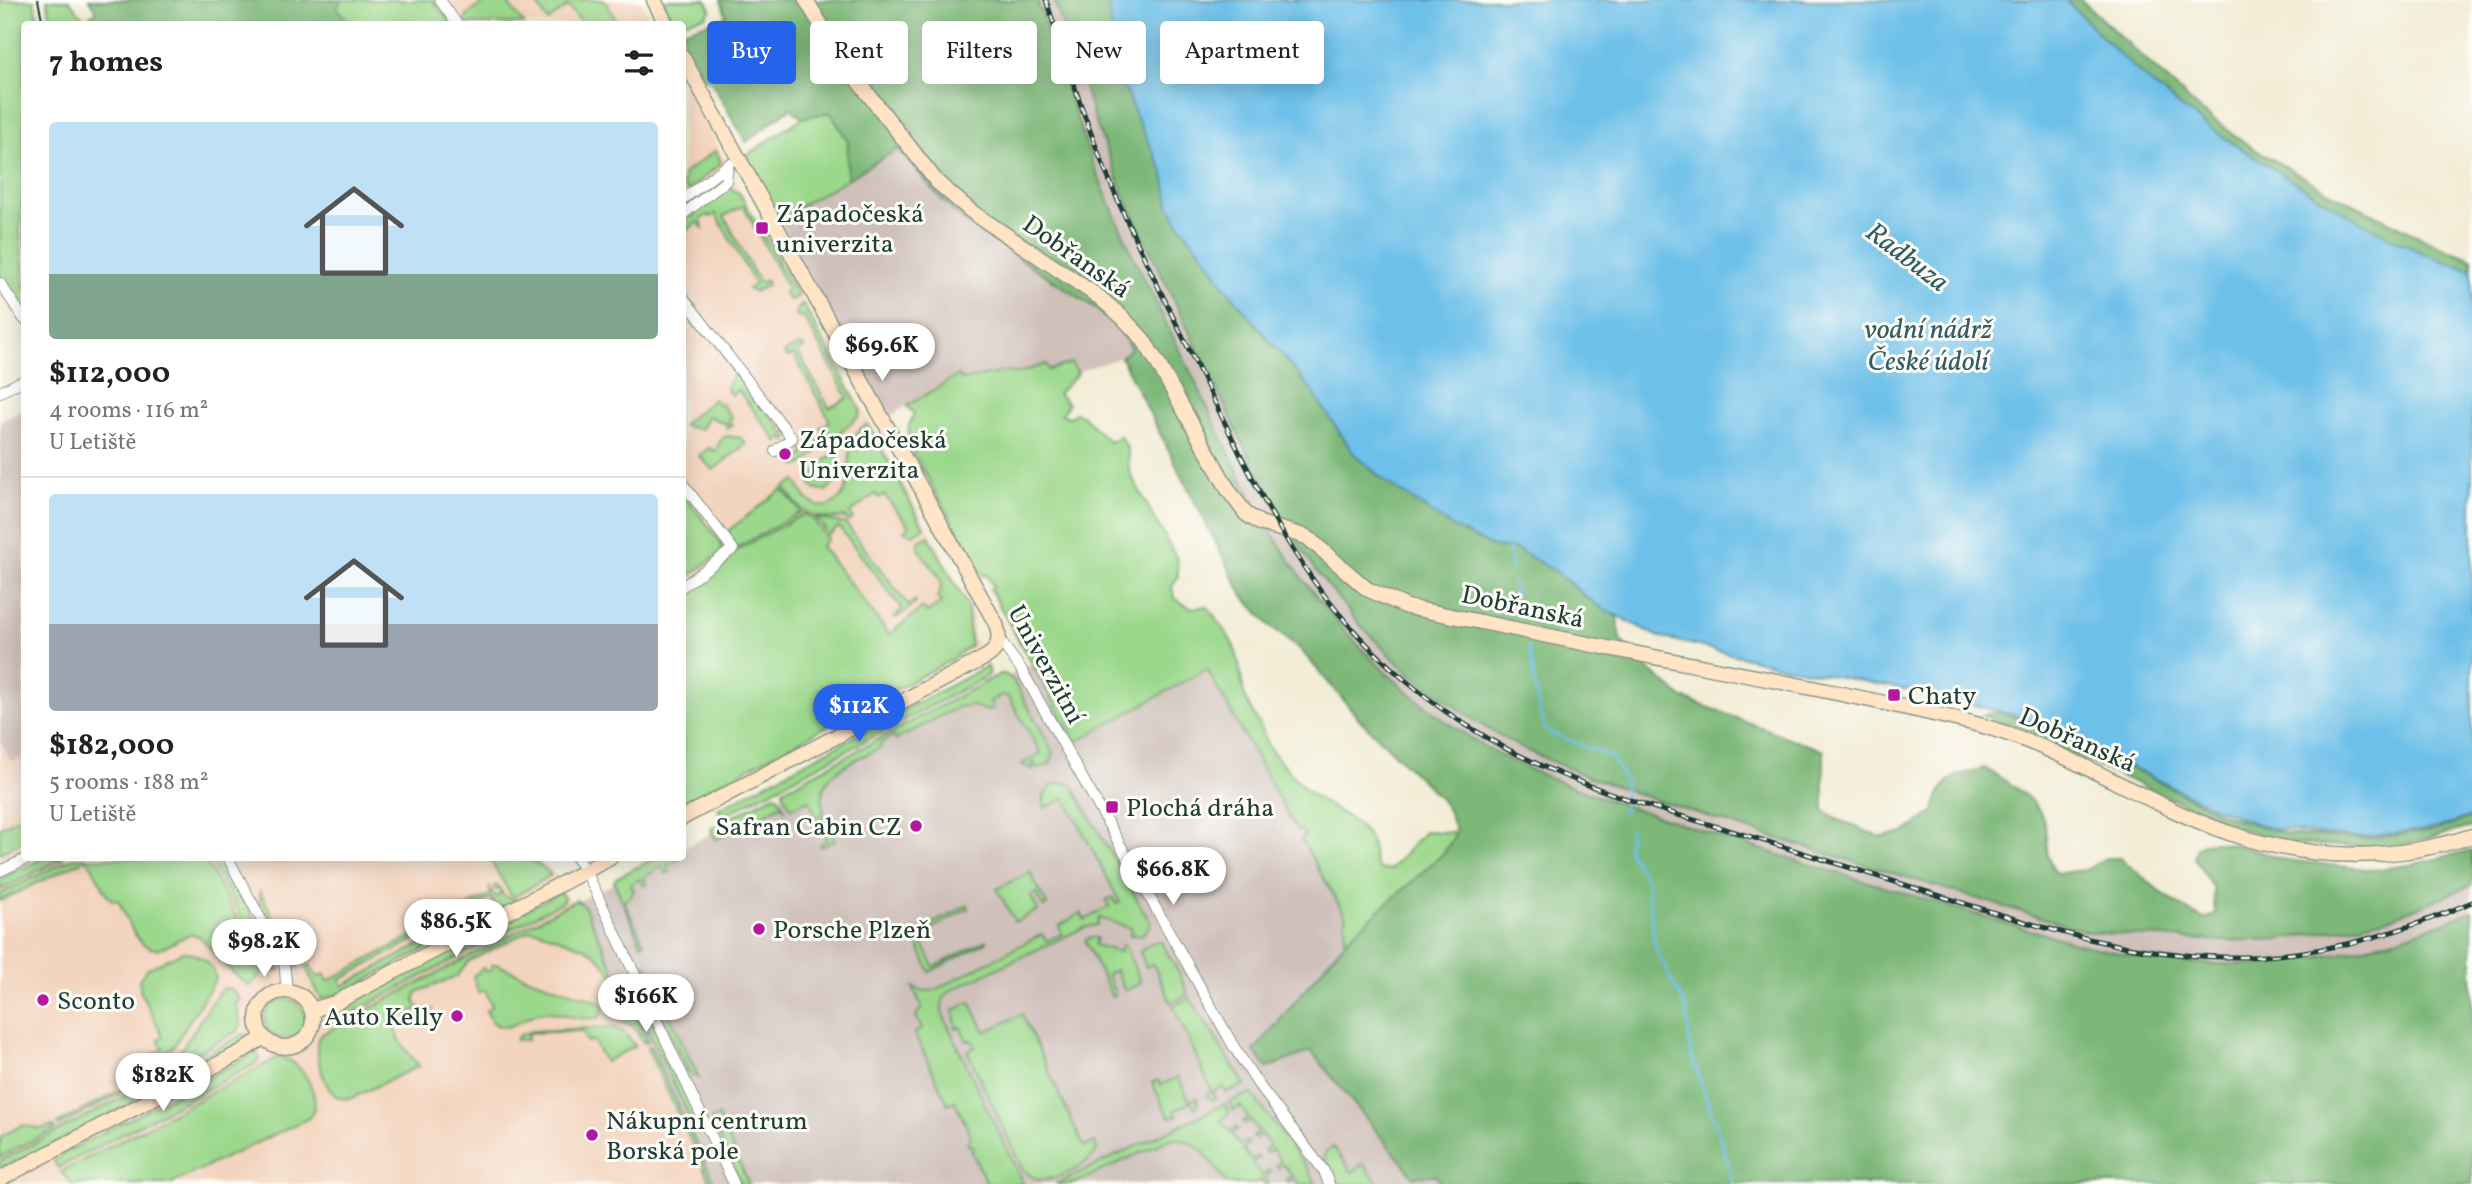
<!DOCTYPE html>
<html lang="en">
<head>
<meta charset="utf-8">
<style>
	:root { --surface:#fff; --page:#f6f6f6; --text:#222; --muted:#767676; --line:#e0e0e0; --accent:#2563eb }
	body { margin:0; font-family:Vollkorn,serif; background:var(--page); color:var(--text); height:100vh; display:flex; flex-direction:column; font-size:26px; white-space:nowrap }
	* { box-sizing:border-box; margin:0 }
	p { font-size:23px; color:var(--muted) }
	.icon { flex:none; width:38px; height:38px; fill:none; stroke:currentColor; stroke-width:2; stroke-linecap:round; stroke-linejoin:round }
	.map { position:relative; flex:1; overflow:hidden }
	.side { position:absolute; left:21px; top:21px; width:665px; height:840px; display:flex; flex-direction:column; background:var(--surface); border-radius:7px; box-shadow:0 4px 18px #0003 }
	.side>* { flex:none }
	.guide { position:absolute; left:707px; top:21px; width:665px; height:63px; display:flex; gap:14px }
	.price { position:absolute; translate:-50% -60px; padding:0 16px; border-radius:24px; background:#fff; color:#222; font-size:23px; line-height:46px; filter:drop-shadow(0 2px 4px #0008) }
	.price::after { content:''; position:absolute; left:50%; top:42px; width:21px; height:16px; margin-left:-10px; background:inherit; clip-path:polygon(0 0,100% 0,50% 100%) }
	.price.current { background:var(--accent); color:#fff }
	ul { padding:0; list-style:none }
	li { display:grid; align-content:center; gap:14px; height:371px; padding:0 28px }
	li+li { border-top:2px solid var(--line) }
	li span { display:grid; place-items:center; height:217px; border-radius:7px; color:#555 }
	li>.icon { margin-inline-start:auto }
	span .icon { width:126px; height:126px; fill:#fffc; stroke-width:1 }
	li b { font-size:30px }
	h2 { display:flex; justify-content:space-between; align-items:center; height:84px; padding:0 28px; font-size:30px }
	.tag { padding:0 24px; border-radius:7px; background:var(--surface); box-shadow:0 4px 18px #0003; font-size:24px; line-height:63px }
	.tag.current { background:var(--accent); color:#fff }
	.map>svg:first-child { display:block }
</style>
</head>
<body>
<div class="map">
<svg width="2472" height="1184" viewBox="0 0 2472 1184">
	<rect width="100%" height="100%" fill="#fdfcf7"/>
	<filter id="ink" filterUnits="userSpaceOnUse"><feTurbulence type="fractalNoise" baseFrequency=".0143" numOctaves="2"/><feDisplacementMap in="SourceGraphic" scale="14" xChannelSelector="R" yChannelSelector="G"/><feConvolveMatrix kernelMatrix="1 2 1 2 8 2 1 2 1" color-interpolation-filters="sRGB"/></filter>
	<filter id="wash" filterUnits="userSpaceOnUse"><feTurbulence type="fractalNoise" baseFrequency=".00686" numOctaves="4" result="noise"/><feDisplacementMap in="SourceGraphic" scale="28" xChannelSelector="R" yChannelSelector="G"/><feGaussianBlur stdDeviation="1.57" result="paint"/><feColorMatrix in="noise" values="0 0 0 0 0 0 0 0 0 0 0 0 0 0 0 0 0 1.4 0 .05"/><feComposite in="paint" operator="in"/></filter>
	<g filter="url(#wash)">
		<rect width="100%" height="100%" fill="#f3edd7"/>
		<!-- built -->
		<path fill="#f3d4be" d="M342,0h298l12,24h-302l-10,-10z
			M683,81l45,84 29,60 11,11 200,365 6,15 -2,20 6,9 -295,158z
			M0,740l11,22 13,-6v102h472l15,26 35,-19 4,2 19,33 8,2 137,282h-714z"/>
		<!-- industrial -->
		<path fill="#cfc0ba" d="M1037,0h17l43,126 29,74 144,299 46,72 43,53 44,44 73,54 47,27 61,26 63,22 253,79 189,56 129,9 67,-2 109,-22 78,-32v26l-46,19 -50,16 -95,17 -51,2 -49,-2 -75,-12 -211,-60 -252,-79 -64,-22 -62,-27 -50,-28 -74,-55 -46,-45 -44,-55 -47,-74 -145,-300 -29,-75z
			M898,149l45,52 161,113 16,16 12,19 -11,8 -96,32 -64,-9 -3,-5 -70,42 -110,-198z
			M24,409v347l-13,6 -11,-22v-318z
			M1032,664l44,78 131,-73 90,161 4,-1 4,8 -3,1 43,78v25l-91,110 13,16 44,-16 103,125 22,-1 6,9h-728l-137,-282 87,-44h18l1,-10z"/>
		<!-- green -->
		<path fill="#9cd88c" stroke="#5e8a60" stroke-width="2" fill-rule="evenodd" d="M0,0h34l5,24h-15v156l-4,51 4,48v32l-24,-34z
			M47,0h22l16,20 -6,4h-27z
			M342,0h91l18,24h-101l-14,-17z
			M488,0h17l19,24h-60l4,-10z
			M534,0h71l13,24h-35l-15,-18 -20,15z
			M663,0h43l5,9 -5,7 -31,8z
			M830,112l18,29 -1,38 -69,40 -34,-62 58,-39z
			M716,150l5,13 -33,28 -5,-6v-11z
			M729,187l11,7 20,36 4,9 2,-1 32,58 -8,4 -5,-4 -1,-3 4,-5 -45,-82 -19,10 35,66 8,-1v4l-13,7 -6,-3 7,-5 -39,-70 -6,3 -2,-2 -7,4 2,9 -6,-6 -14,12v-13l7,-5h5l1,-5z
			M803,304l58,107 -3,6 -55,47 -6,2 -5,-5 14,-7 -7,-7 7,4 19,-15 -4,-9 9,-6 -36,-66 -7,2 -3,-4 14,-8 5,1 1,2 -6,4 31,56 19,-10 -44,-81 -8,-1v-5z
			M1071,363l7,10 -20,21 10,10 -6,10 7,3 7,-4 6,2 27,27 11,-6 8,14 1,22 48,87 1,17 -6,11 2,11 17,10 16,-2c11,16 25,31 30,50 4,13 4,26 7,37 3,13 11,23 17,34 3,6 3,14 8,20 13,17 30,38 48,51 17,13 38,20 51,38 9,13 0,39 23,33l34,-38 31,2 -12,20 -99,88v-26l-44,-76 4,-3 -4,-7 -4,2 -90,-162 -131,73 -86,-153 3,-2 -7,-13 -3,2 -76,-134 2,-16 5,-12 -7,-8 52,-31 3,5 48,-9 5,3 31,-10 3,6z
			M735,372l54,66 -4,3 -3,-4 -5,4 -39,-51 -7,5 -5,-7z
			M714,399l5,6 2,-2 11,15 -4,2 4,5 -6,5 2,-5 -20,-9 -7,13 -18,-3v-2z
			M868,424l56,104 -11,6 -9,-3 5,-5 -25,-31 -5,3 -4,-4 -25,19 3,5 -4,4 -5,-5c-10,3 -31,1 -40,-6 -8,-6 -14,-16 -20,-24l11,-6c7,6 7,16 16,21 6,4 14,6 21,2 23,-11 14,-40 19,-60 3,-7 9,-17 17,-20z
			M726,436l15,2 5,6 -33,26 -14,-14 10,-8 6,3 6,-11z
			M840,447l-6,37 -8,7c-37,0 5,-36 14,-44z
			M782,489l19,23 -65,36 -8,-12 1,-6z
			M683,493l38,49 1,6 -3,6 -36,27z
			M804,514l8,4 16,21 -7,7 68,88 34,-26 4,5 14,-11 -4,-5c14,-20 -13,-33 -19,-51l1,-5 10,-5 38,70c3,13 1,26 4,39l-23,17 -265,141v-212l50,-39z
			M816,518l30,6 62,81 8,-5v3l-18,14h-3l7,-8 -63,-82 -10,8z
			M987,666l2,7 -3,4 -259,137 -5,1 -4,-6z
			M1000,674h5l8,6 41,73 -4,11 -14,5 -1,-6h-3l1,7 -11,-6 19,-11 -33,-57h-7l-11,6 3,6 -6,3 -16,-6 -13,2 -62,33 -3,-4 -13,7 1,4c-27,15 -68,25 -57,64l-3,2 14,28 -14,6 -1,-3 7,-4 -18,-40 -18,8 -8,-15v-3z
			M1063,782l9,3 79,139 -9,11h-12l1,-7 -32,-10 -2,7 -14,3 -130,61c-10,7 -13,14 -10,26l80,169h-36l-16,-34 3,-1 -2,-4 -3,1 -2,-4 4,-3 -1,-5 -15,-33 -7,3 -34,-71 8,-4 -6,-13 6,-9 -9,-20 11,4 11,-1 107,-56 4,7 16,-7 -3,-8 22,-13 4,7 24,-14 -3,-6 7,-3 3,7 4,-2 -55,-104 -20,10c-5,-14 4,-24 18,-26z
			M774,795l4,1 8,15 -5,-6 -65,35 -5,-9 1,-3z
			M24,815v25l-24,13v-26z
			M44,858h20l-64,32v-11z
			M73,858h131l57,103 2,11 -13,14c-15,-9 -25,-21 -37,-34 -4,-5 -9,-12 -15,-16 -17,-8 -35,26 -56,7 -11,-10 -17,-30 -24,-43h-6l-4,-4 -18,-33 -4,-4 -86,42v-7z
			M209,858h11l56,99 4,13 -7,1 -3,-3z
			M489,858c24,-1 45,-3 62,17l-35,21 -5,-1z
			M655,858h27l-15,7 3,7 -4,2 -4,-7 -18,10 3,8 -3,1 -4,-7 -9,5 3,7 -4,6 -6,4 20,42 -3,1 -27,-62 2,-4z
			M1030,872l17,33 -4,2 -7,-14 -5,3 7,14 -23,12 -18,-33z
			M498,885l6,11 13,4 -176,94 -20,5 -15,-31 4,-3 7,12 7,-3 4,7 163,-87 -2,-8 6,11 6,-3 -2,-5 -3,1 -2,-3zM491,898l3,7 -151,81 -3,-6z
			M260,892l38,72v2l-7,2 -32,-64z
			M560,892l4,6 -2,4 -228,121 -4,-2 -3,-6 8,-5z
			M576,900l8,6 64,135 -4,2 -11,-17 -15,-7 -4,-5 1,-33 -4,-9 -15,-17 -11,-7 -45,-17 -10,-1 -61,31 -13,16 -39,15c-7,15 6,19 17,17l-14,7 -4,-7 -21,11c4,7 0,8 3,16 6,13 13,20 21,30l-67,32c-6,1 -12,1 -17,-3 -12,-11 -23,-46 -15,-60z
			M968,905l1,3 -50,28 15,31 52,-27 1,2 -57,30 -17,-38z
			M1089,938h8l-2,7 25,7 2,-7 3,1 16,37 -16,8 -10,-21 -8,5 9,19 -4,3 -27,-57z
			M1154,942h7l18,31 9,22 -17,8 -18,-39 -7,3 -6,-15 4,-5z
			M182,952c15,0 31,11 34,26l-43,69 -16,13 -3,-6 9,-5 -5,-10 5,-3 -22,-43 -2,-13 8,-11z
			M496,964l33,14 71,24c5,6 4,12 -2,16 -7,0 -15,1 -22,0 -12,-3 -25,-8 -37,-5 -11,2 -26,15 -34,14 -11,0 -15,-8 -19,-17l6,-4 -7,-16 -7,3 -5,-17 10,-8 3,4 6,-3 -1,-4z
			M646,964l53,114 -7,-3 -4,-4 -43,-92 -1,-9z
			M224,988l8,2 8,8 -4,7 5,19 -3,7 -179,95 -2,-2 117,-63 44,-68z
			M636,998l13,18 49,104 -6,2 -59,-123z
			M1190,998l55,87 -19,8 -3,-6 -11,5 3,6 -4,1 -5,-4 6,-4 -39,-85z
			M265 1019a20 20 0 1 1 40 0a20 20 0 1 1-40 0Z
			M970,1002l15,30 37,-18 62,133 11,-5 2,8c-5,14 -45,34 -60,29 -6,-1 -10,-6 -15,-10l-55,-118 8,-4 -3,-7 -5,1 -7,-14 -4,1 -2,-18z
			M611,1027l14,6 10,13 -30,16 -12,-22 -6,2 -4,-11 -55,2v7h-12l2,-4 13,-5z
			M244,1034l4,2 -5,8 -200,106 -43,18v-7z
			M651,1047l64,137h-4l-64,-136z
			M257,1052l3,7 -3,4 -199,105 -4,-7 10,-8z
			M277,1058c23,-3 49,42 32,60l-139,66h-99l-10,-12z
			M1178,1077l12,24 7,-3 1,6 -3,4 -4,-6 -17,8 3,6 -8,1 -17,-34 6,-3 3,5z
			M1251,1093l57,76 8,15h-17l-5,-6 -6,4 -2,-3 6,-4 -9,-11 -5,4 -2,-3 5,-4 -9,-12 -6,4 -2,-3 6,-4 -9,-12 -6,5 -2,-3 6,-5 -9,-11 -5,4 -2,-2 5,-5 -8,-11 -7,5 -4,-9z
			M1225,1104l4,9 -8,7 9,11 6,-4 2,2 -6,5 8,11 7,-4 2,2 -6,6 8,11 6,-4 2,2 -6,5 9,12 7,-5 2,3 -6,4 4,7h-5l-2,-4 -9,4h-26c-14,-20 -28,-46 -55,-46l-92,43 -10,3h-14z
			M718,1116l31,68h-8l-30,-65z
			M22,1125l18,4 13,-3 2,3 -55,28v-20z
			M1333,1147l19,25 11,-8 16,20h-41l-14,-27 2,-5z"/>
		<!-- forest -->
		<path fill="#7db878" stroke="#4e7a56" stroke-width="2" d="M89,0h253l-5,7 13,17h-255l-6,-7 8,-6z
			M721,0h316c19,55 36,111 57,166 28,70 63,138 97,207 22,45 42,92 67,136 55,98 132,181 229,239 62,35 131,55 198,77 131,43 262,81 394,119 144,36 256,24 393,-33v273h-1030l-7,-9 -21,2 -103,-126 -44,17 -13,-17 91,-110 99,-88 12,-20 -8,-23 -10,-14 -76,-74 -61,-72 -32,-25 -26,-29 -122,-239 10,-8 -11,-19 -16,-16 -139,-92 -22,-21 -45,-52 -51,30 1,-38 -18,-29 -28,6 -11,-10 -45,34 -35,-61c-16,-5 -28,-34 -28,-50l43,-14z
			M1054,0h54l10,74 24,55 22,45 14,48 33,42 15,24 87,104 41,62 32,28 70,47 37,18 23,2 13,7 26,15 33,28 29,18 3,22 21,24 42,35 141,53v59l15,10 41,17 24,-4 30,-22c8,-35 19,-35 51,-43 21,14 55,31 60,57 3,18 -1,32 11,48l30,-3 19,-12h16c25,22 52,47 83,61l11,-5 -2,-27 -19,-29 3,-10 7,-5 10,-1 25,3 47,15 88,10 40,-6 58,-14v35l-78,32 -49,11 -61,11 -66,2 -129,-9 -327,-98 -115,-37 -63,-22 -61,-26 -47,-27 -73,-54 -44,-44 -43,-53 -30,-45 -44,-84 -116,-242 -29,-74z
			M2066,0h15l117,108 53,39 80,46 104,51 37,15v11c-57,-15 -108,-45 -158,-76 -50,-31 -101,-61 -147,-98 -37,-28 -68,-63 -101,-96z
			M1999,712l42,13 97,46 85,44 64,19 75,5 75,-9 35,-13v10l-80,21 -98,-4 -57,-16 -255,-113z"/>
		<!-- water -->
		<path fill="#6dc0e9" stroke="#467e8e" stroke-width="2" d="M1108,0h958c32,33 65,68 101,96 44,36 94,65 142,95 52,32 104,63 163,79v546l-35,12 -72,9h-19l-77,-9 -54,-20 -147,-72 -53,-21 -96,-23 -143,-27 -119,-29 -59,-30 -43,-35 -26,-15 -13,-7 -23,-2 -37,-18 -70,-47 -32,-28 -41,-62 -87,-104 -15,-24 -33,-42 -9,-17 -5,-31 -22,-45 -24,-55z"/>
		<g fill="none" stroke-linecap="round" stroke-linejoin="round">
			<!-- stream -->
			<path stroke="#6dc0e9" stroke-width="2.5" d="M1509,549l3,21
				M1513,582l4,34
				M1529,647l9,57 8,27 67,27 11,22v34
				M1630,830l-2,20 19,31 8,67 31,60 4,43 34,97 9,36"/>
		</g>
	</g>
	<g filter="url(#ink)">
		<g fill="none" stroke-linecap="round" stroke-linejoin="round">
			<defs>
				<path id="street" d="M440,0l17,24
					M682,200l47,-36
					M682,215l44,-34 2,-16
					M0,283l24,36
					M682,296l110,142 -17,13
					M0,392l24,-12
					M682,483l51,66 -51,38
					M999,639l22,30 213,378 24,37 66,87 5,13
					M228,858l56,104 3,29
					M576,858l10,13 148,313
					M0,871l28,-13"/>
				<path id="secondary" d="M654,0l12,24
					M806,0l38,63 93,119 35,30 127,85 23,20 20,21 14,22 73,131 17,23 14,9 47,14 60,52 40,18c67,13 134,28 201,41 121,24 244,46 364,75 93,23 171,81 260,111 81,27 160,28 240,2
					M682,56l314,568c5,14 3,25 -10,33l-304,161
					M257 1019a28 28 0 1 1 56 0a28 28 0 1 1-56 0Z
					M312,1010l23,-7 275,-145
					M0,1179l241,-127 23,-15"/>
			</defs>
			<!-- street casing -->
			<use href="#street" stroke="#899586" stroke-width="12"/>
			<!-- secondary casing -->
			<use href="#secondary" stroke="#899586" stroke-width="17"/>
			<!-- street -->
			<use href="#street" stroke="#fff" stroke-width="10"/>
			<!-- secondary -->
			<use href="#secondary" stroke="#ffe4c6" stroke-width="14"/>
			<!-- tram -->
			<path stroke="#1f3d34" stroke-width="2" d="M38,0l5,24
				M24,219v29"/>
			<defs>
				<path id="rail" d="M1046,0c21,64 41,128 67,189 29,68 63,133 95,199 42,87 82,174 148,245 43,47 95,86 151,116 87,46 186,69 280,99 61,19 121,38 182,57 83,26 165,50 253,52 87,2 170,-20 250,-55"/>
			</defs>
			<!-- rail casing -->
			<use href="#rail" stroke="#1f3d34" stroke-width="5"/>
			<!-- rail -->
			<use href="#rail" stroke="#fdfcf7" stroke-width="2.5" stroke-dasharray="8" stroke-linecap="butt"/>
		</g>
	</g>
	<!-- markers -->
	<g fill="#b5179e" stroke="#fdfcf7" stroke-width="2.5">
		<rect x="755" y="221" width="14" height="14" rx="3.5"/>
		<circle cx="785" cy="454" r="7"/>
		<rect x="1887" y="688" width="14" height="14" rx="3.5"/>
		<rect x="1105" y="800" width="14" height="14" rx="3.5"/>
		<circle cx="916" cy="826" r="7"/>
		<circle cx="759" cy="929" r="7"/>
		<circle cx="43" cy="1000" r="7"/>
		<circle cx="457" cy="1016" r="7"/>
		<circle cx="592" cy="1135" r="7"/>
	</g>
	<g text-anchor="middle" stroke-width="6" stroke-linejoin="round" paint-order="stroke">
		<!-- poi labels -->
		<g font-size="26" fill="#1f3d34" stroke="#fdfcf7" text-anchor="start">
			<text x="776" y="222">Západočeská<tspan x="776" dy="30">univerzita</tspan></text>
			<text x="799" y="448">Západočeská<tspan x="799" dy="30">Univerzita</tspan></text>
			<text x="1908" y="704">Chaty</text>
			<text x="1126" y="816">Plochá dráha</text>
			<text x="902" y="835" text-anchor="end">Safran Cabin CZ</text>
			<text x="773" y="938">Porsche Plzeň</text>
			<text x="57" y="1009">Sconto</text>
			<text x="443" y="1025" text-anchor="end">Auto Kelly</text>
			<text x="606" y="1129">Nákupní centrum<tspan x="606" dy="30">Borská pole</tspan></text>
		</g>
		<!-- street labels -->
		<g font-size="26" fill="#1f3d34" stroke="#fdfcf7">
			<text transform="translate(1077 256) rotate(35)" y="9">Dobřanská</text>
			<text transform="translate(1523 606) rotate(12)" y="9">Dobřanská</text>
			<text transform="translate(1047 664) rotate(61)" y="9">Univerzitní</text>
			<text transform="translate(2078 739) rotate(24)" y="9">Dobřanská</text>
		</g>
		<!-- water labels -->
		<g font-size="28" font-style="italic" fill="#325e61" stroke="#fdfcf7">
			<text transform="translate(1908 256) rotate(37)" y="10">Radbuza</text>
			<text x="1928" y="338">vodní nádrž<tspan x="1928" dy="32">České údolí</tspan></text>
		</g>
	</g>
</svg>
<b class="price" style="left:882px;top:383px">$69.6K</b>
<b class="price current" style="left:859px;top:744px">$112K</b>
<b class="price" style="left:1173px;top:907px">$66.8K</b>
<b class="price" style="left:456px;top:959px">$86.5K</b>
<b class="price" style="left:264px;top:979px">$98.2K</b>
<b class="price" style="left:646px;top:1034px">$166K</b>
<b class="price" style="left:163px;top:1113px">$182K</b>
<div class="guide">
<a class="tag current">Buy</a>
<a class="tag">Rent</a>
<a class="tag">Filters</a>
<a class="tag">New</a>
<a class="tag">Apartment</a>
</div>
<section class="side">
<h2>7 homes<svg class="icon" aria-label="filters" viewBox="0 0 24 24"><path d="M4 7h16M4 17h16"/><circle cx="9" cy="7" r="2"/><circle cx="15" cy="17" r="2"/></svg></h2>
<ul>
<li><span style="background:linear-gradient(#bfe0f5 70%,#7fa58c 0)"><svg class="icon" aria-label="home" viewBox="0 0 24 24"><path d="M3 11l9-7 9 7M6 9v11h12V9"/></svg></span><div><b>$112,000</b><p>4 rooms · 116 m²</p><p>U Letiště</p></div></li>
<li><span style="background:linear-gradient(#bfe0f5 60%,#9aa5b1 0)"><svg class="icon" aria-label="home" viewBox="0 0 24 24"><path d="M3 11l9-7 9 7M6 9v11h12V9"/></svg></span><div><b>$182,000</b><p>5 rooms · 188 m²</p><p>U Letiště</p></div></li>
</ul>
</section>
</div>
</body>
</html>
